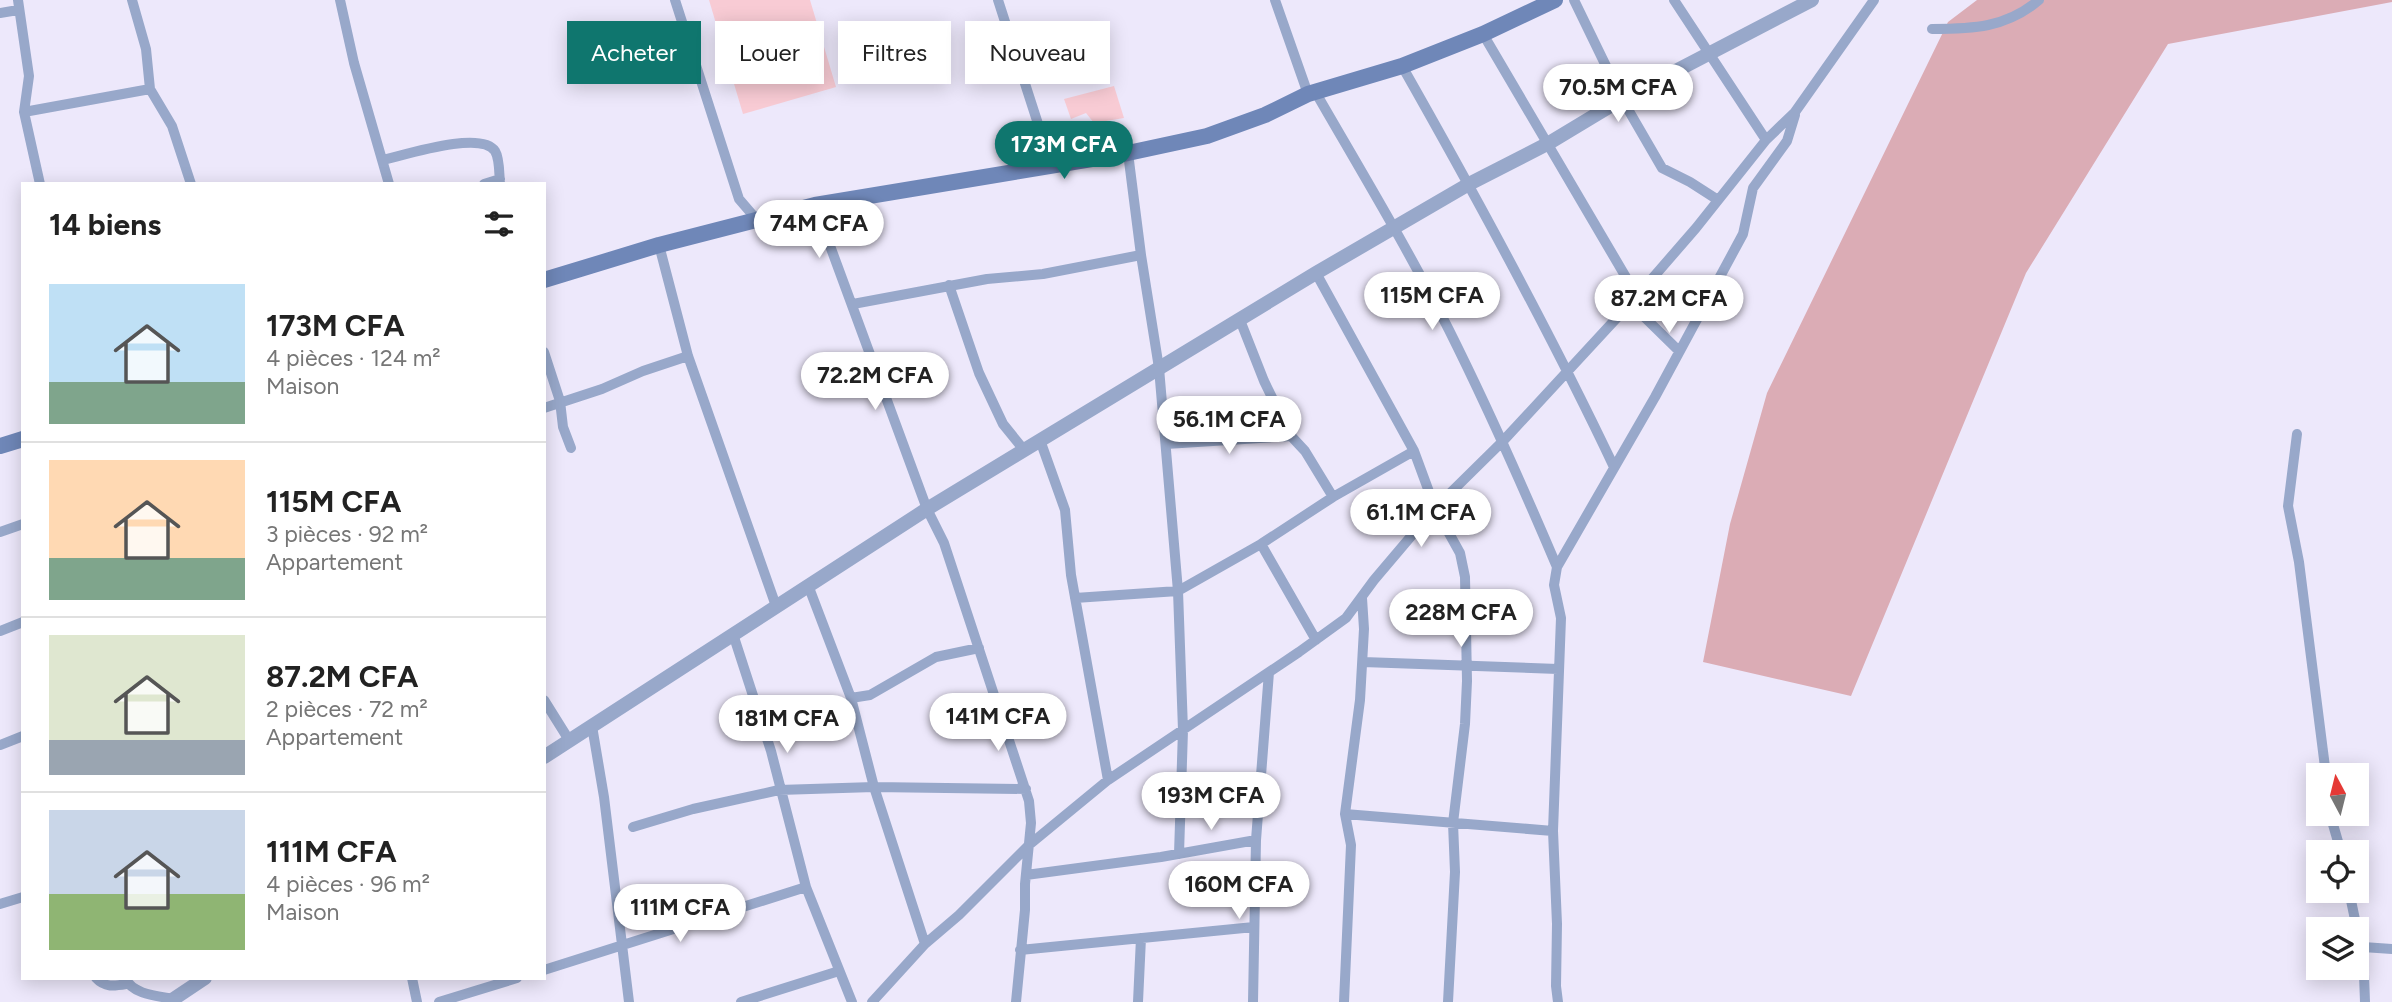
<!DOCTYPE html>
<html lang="fr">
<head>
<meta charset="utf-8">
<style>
	:root { --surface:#fff; --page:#f2f2f2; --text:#222; --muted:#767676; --line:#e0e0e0; --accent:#0f766e }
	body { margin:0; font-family:Figtree,sans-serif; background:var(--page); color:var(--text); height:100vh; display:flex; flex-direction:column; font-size:26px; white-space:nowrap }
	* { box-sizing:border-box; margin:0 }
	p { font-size:23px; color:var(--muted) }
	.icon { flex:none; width:38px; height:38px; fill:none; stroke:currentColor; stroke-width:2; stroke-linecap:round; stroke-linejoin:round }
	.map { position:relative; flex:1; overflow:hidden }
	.side { position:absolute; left:21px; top:182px; width:525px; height:798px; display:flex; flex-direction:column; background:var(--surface); border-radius:0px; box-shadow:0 4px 18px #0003 }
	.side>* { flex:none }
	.banner { position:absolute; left:567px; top:21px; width:665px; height:63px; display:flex; gap:14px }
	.needle { width:46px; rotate:353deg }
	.buttons { position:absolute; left:2306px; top:763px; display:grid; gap:14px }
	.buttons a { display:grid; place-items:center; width:63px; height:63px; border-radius:0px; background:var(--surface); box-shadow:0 4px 18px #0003; font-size:35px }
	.price { position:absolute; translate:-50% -60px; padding:0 16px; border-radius:24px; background:#fff; color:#222; font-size:23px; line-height:46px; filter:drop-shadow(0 2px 4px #0008) }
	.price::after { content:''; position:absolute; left:50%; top:42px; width:21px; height:16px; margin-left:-10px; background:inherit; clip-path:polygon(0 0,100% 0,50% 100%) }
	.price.selected { background:var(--accent); color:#fff }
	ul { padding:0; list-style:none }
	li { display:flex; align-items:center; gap:21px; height:175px; padding:0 28px }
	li+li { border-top:2px solid var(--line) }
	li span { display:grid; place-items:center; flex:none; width:196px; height:140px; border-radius:0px; color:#555 }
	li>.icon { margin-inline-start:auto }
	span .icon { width:84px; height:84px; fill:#fffc; stroke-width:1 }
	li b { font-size:30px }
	h2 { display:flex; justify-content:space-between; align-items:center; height:84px; padding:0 28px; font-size:30px }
	.tag { padding:0 24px; border-radius:0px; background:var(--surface); box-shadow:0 4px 18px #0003; font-size:24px; line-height:63px }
	.tag.selected { background:var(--accent); color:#fff }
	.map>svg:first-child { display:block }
</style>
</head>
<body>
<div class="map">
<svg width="2392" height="1002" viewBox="0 0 2392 1002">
	<rect width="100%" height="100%" fill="#ede8fb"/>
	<!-- green -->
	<path fill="#f8cbd4" d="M709,0h101l26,87 -93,27z
		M1114,86l10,32 -30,5 -8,-10 -15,6 -7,-20z"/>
	<!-- forest -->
	<path fill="#dbacb5" d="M1977,0h415v2l-224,42 -142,229 -175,423 -148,-34 27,-138 37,-131 181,-371z"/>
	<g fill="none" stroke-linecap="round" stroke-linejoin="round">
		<!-- minor -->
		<path stroke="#98a8ca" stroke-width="10" d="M18,0l11,76 -5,36 16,72
			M132,0l14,49 4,40 22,37 19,58
			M340,0l14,63 35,121
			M675,0l64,199 18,21
			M998,0l53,164
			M1275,0l33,94
			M1574,0l48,99 40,69 28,14 28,18
			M1674,0l92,140
			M0,13l18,-3
			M1932,29c40,0 74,-1 107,-29
			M1483,34l154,262
			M1402,66c75,132 147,264 212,401
			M1316,93c45,78 92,156 133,237 39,78 74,157 108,237
			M24,112l126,-23
			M1128,153l13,102
			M383,160c22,-5 98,-30 112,-9 5,8 4,23 5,33
			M484,184l16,-5
			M815,205l112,304 17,34 85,258 2,22 -6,61v26l-9,92
			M659,245l29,111 88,250
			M1316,273l98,178 21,57 25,45 5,24 2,104 -2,43 -12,99 2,49 -7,130
			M949,285l30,88 24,51 21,26
			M1630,303l48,47
			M853,304l134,-25 56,-5 98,-19 18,113 19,223 5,139 -4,124
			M1240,320l24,61 27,55 14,15 28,46
			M544,352l16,49 3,26 8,21
			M544,408l58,-19 41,-18 45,-15
			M2297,434l-9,72 11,56 27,213
			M1040,440l25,70 6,65 37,205
			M1166,444l125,-8
			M0,532l23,-8
			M1261,544l55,96
			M808,585l43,113 23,89 51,157
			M1075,598l103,-7 83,-47 72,-47 81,-46
			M0,631l23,-9
			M733,634l38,117 35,136 46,115
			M1363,662l195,7
			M851,698l19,-3 66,-38 43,-9
			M544,700l25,40
			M592,726l12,71 25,205
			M0,745l23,-9
			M1345,814l208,17 8,-213 -7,-33 3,-18 98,-170 88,-163 10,-46 34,-47 8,-26
			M2330,814l11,38
			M633,827l60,-18 86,-19 95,-3 152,2
			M1553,831l4,93 -1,62 2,16
			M1026,875l135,-18 95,-17 13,-168
			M2349,891l8,38
			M0,904l23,-7
			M2357,930l6,17 2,55
			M2363,947l29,2
			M1020,950l234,-23
			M544,970l262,-83
			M96,978c9,10 19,8 31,6
			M125,978c8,17 33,18 49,21
			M412,978l5,24
			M439,1002l78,-24
			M741,1002l98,-31
			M872,1002l53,-58 34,-29 70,-70 79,-65 191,-128 47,-34 28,-38 61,-72 68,-67 134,-145 59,-68 70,-88 29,-28 79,-112
			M1138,1002l3,-64
			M1253,1002l3,-162
			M1344,1002l7,-157 -6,-31 15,-114 4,-71 -2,-31"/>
		<!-- tertiary -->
		<path stroke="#98a8ca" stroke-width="14" d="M544,757l383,-248 389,-236 153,-89 80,-41 73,-44 190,-99
			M169,1002l36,-24"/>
		<!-- secondary -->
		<path stroke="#6f87b8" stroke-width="16" d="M544,280l115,-35 156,-40 313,-52 79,-17 58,-21 43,-21 94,-28 81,-32 72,-34
			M0,446l23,-7"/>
	</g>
</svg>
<div class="buttons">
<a><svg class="needle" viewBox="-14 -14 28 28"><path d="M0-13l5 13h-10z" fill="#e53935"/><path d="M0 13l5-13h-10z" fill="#767676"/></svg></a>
<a><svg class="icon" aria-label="locate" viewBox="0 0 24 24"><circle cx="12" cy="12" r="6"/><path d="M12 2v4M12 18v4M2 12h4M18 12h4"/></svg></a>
<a><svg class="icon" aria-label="layers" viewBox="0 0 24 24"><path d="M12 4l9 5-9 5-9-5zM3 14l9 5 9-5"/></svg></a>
</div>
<b class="price" style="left:1618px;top:124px">70.5M CFA</b>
<b class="price selected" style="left:1064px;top:181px">173M CFA</b>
<b class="price" style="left:819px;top:260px">74M CFA</b>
<b class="price" style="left:1432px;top:332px">115M CFA</b>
<b class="price" style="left:1669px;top:335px">87.2M CFA</b>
<b class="price" style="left:875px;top:412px">72.2M CFA</b>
<b class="price" style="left:1229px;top:456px">56.1M CFA</b>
<b class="price" style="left:1421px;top:549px">61.1M CFA</b>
<b class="price" style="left:1461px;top:649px">228M CFA</b>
<b class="price" style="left:998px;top:753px">141M CFA</b>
<b class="price" style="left:787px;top:755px">181M CFA</b>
<b class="price" style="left:1211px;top:832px">193M CFA</b>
<b class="price" style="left:1239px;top:921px">160M CFA</b>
<b class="price" style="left:680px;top:944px">111M CFA</b>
<div class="banner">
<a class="tag selected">Acheter</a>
<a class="tag">Louer</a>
<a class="tag">Filtres</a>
<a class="tag">Nouveau</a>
</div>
<section class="side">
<h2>14 biens<svg class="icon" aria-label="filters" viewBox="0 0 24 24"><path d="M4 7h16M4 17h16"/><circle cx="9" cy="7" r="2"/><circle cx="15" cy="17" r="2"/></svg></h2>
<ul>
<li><span style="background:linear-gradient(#bfe0f5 70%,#7fa58c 0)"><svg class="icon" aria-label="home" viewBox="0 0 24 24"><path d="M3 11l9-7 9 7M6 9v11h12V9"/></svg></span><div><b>173M CFA</b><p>4 pièces · 124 m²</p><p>Maison</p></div></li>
<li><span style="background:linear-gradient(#ffd9b3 70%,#7fa58c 0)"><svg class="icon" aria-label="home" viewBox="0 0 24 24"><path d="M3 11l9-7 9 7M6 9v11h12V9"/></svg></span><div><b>115M CFA</b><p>3 pièces · 92 m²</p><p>Appartement</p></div></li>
<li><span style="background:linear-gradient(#dfe7d0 75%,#9aa5b1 0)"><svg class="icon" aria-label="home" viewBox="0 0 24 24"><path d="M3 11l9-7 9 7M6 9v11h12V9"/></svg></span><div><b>87.2M CFA</b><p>2 pièces · 72 m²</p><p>Appartement</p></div></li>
<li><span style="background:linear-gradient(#c9d6e8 60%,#8fb573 0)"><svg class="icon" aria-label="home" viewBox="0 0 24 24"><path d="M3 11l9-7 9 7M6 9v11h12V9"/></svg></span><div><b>111M CFA</b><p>4 pièces · 96 m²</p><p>Maison</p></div></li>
</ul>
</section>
</div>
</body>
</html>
